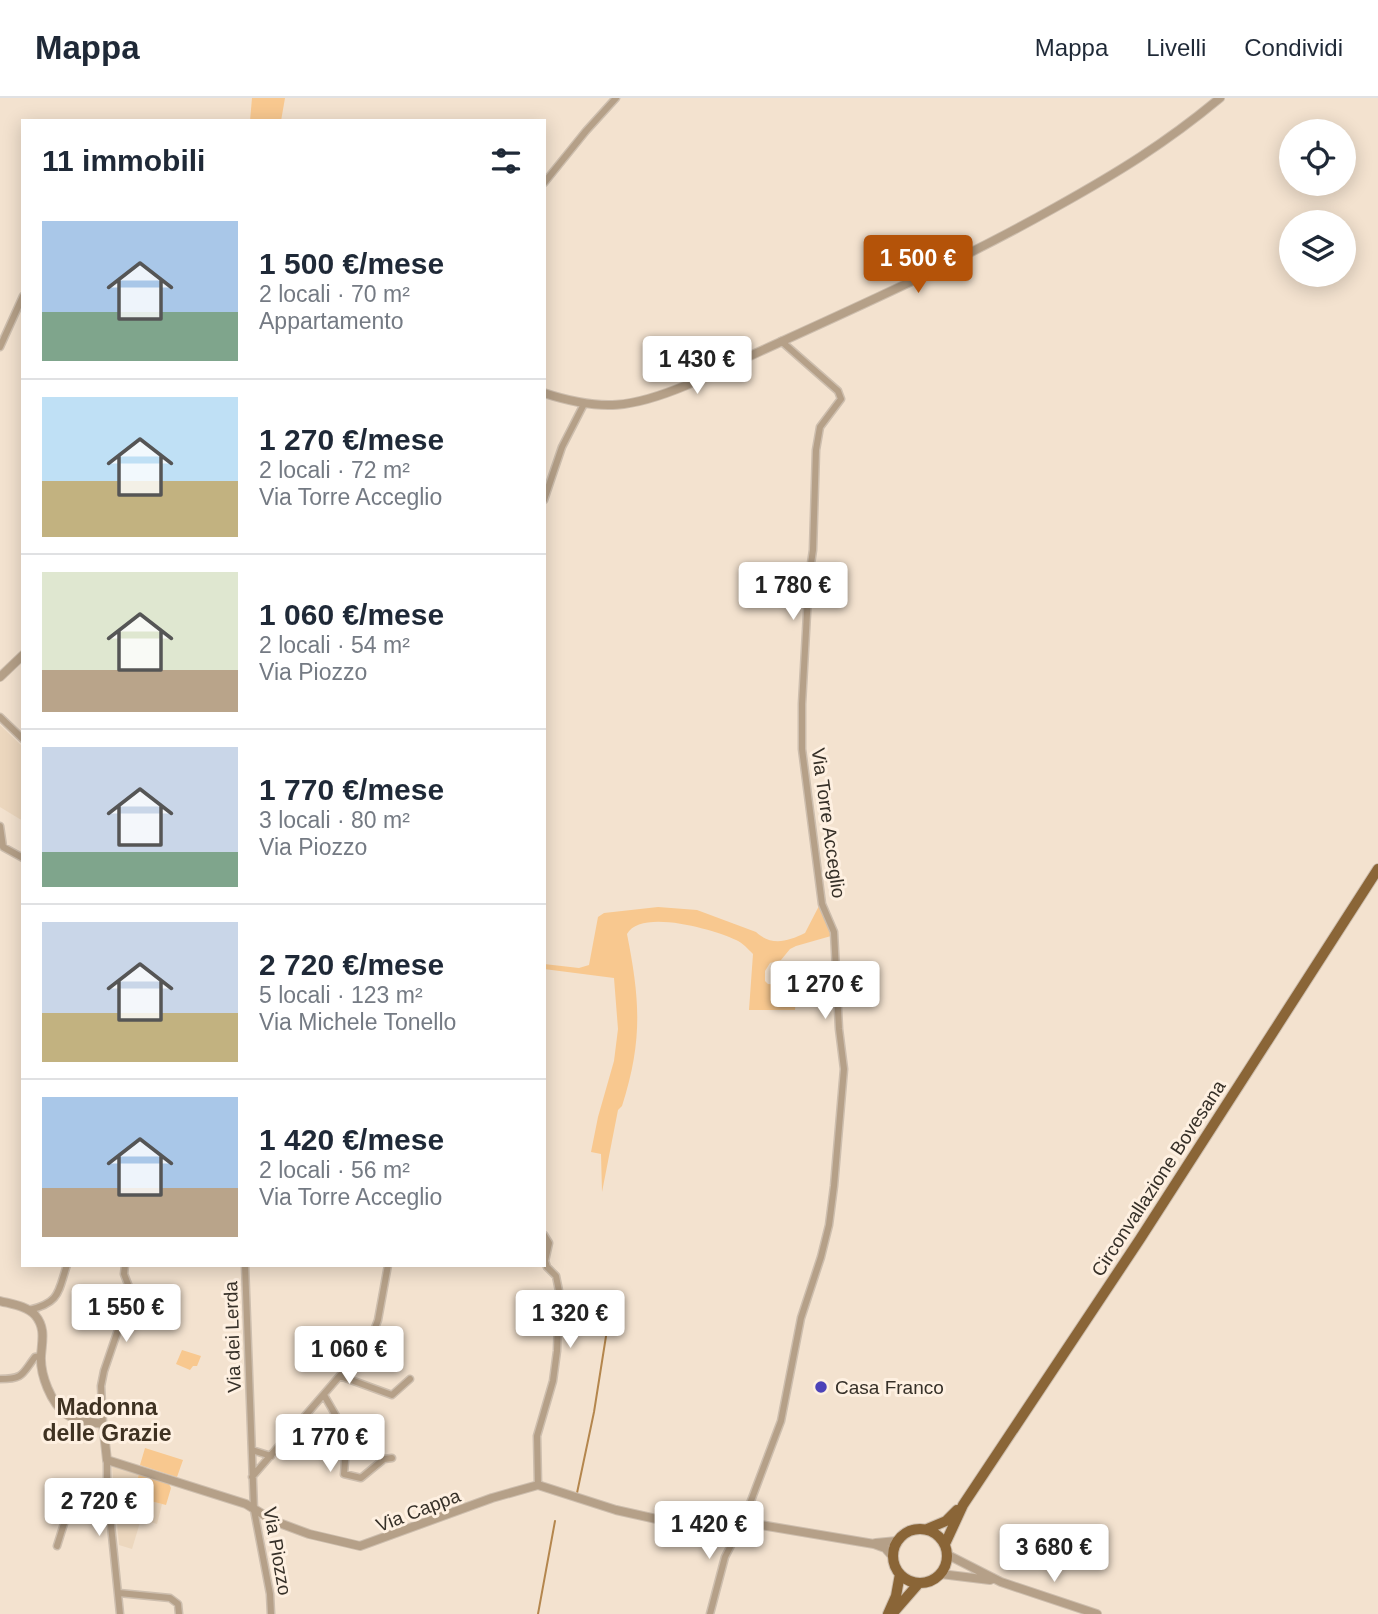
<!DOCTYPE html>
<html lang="it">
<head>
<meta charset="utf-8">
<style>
	:root { --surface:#fff; --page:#f6f6f7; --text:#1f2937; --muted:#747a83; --line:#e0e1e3; --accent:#b45309 }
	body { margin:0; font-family:Helvetica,sans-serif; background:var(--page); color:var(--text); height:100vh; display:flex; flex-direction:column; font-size:26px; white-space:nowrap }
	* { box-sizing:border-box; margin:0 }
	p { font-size:23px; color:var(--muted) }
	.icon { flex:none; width:38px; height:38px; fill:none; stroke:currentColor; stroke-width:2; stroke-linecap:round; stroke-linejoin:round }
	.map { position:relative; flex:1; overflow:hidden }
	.drawer { position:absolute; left:21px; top:21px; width:525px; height:1148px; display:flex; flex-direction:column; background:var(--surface); border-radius:0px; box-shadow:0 4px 18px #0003 }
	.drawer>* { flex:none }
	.controls { position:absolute; left:1279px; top:21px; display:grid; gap:14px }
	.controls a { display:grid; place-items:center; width:77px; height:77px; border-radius:50%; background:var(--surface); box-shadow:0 4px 18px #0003; font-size:35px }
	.price { position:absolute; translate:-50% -60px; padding:0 16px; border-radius:7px; background:#fff; color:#222; font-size:23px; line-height:46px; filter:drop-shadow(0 2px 4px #0008) }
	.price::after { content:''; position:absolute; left:50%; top:42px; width:21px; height:16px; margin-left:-10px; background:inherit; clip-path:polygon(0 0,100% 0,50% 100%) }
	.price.active { background:var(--accent); color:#fff }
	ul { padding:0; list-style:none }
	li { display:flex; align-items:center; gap:21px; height:175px; padding:0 21px }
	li+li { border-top:2px solid var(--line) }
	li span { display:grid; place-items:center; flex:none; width:196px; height:140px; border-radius:0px; color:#555 }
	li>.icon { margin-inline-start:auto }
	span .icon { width:84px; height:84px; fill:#fffc; stroke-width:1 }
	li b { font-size:30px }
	h2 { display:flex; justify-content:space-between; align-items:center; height:84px; padding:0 21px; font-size:30px }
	header { display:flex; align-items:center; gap:42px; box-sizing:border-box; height:98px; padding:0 35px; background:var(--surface); border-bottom:2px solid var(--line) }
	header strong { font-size:33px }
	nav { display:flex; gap:38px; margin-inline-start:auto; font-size:24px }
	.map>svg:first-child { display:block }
</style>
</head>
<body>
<header>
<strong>Mappa</strong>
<nav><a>Mappa</a><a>Livelli</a><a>Condividi</a></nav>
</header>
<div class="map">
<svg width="1378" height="1516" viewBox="0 0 1378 1516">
	<rect width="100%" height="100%" fill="#f3e2cf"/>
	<!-- built -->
	<path fill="#ecd7be" d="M0,627l23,22v74l-23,-14z
		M112,1369l27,6 -5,24 28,7 -5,20 -16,-5 -9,30 -13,-4z"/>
	<!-- green -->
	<path fill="#f8c88f" d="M252,0h33l-4,23h-31z
		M820,806l11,32 -35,10 -6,3 -9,11 -11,3 -5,8v10l3,3 29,2 -2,24h-46l4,-56c-5,-5 -10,-11 -17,-14 -21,-10 -95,-32 -109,-6 13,66 16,106 -5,172l-4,4 -16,82 -1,-38 -10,-2 7,-35 16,-56 4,-32 -4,-51 -70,-9v-5l35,4 10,-3 9,-48 6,-4 54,-6 39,3 59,22c15,14 31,10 49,1z
		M182,1252l19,6 -4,10h-4l-3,4 -14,-6z
		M145,1350l38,12 -6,17 -37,-12z
		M139,1375l28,7 4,8 -5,17 -32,-8z"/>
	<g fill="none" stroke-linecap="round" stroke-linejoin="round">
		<!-- stream -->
		<path stroke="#b4864d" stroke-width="2" d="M577,1395l17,-81 19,-120
			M538,1516l17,-93"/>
		<defs>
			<path id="minor" d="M544,85l42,-52 30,-33
				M0,249l23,-51
				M544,402l18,-53 22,-43
				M0,619l23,22
				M0,728l3,21 20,11
				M245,1167l9,245 16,84 1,20
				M29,1212c31,-7 29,-18 38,-45
				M340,1278l52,19 18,-16
				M0,1281c24,0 22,-5 35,-22l6,-1
				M324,1297l23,40 -3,39 17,4 23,-19 8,-1
				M103,1326l-2,-38 3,-15 27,-79 -7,-18 1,-9
				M252,1352l19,6
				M107,1362v26l13,128
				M252,1379l118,-136 8,-21 10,-55
				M538,1387l-1,-49 16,-55 4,-30 2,-60 -3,-15 -9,-9 -2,-6 4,-18 -5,-8
				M57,1448l15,-48 20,-9 15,-3
				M119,1495l51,5 8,6 1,10
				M710,1516l15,-57 18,-35 38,-101 20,-103 20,-61 8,-32 5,-39 10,-117 -5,-40 -5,-97 -12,-28 -20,-155v-45l7,-127 4,-27 3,-100 4,-23 21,-28 -3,-8 -57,-50"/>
			<path id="tertiary" d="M544,295c58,19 88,15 143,-8 124,-58 250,-111 369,-178 61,-34 110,-64 164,-109
				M0,579l23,-22
				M0,1203c11,3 27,5 35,14 11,13 7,26 6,41 -1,19 10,47 25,58 10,7 25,8 37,10l4,36 139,44 28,17 35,13 51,12 132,-48 46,-13 78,25 67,15 60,-3 131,22 11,4 8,9
				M876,1445l21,-2
				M948,1457l53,27 96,32
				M941,1476l49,6"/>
			<path id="primary" d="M893 1458a27 27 0 1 1 54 0a27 27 0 1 1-54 0Z
				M927,1431l19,-8 11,-11
				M945,1446l18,-39 177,-266 238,-370
				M888,1516l8,-18 4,-22
				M892,1516l27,-31"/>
		</defs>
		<!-- minor casing -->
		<use href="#minor" stroke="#cdbeae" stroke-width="9"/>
		<!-- tertiary casing -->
		<use href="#tertiary" stroke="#cdbeae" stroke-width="10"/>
		<!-- primary casing -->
		<use href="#primary" stroke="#cdbeae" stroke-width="12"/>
		<!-- minor -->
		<use href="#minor" stroke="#b5a088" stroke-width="6"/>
		<!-- tertiary -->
		<use href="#tertiary" stroke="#b5a088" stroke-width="8"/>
		<!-- primary -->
		<use href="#primary" stroke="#8a6537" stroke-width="10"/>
	</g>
	<!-- markers -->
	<circle fill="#4c42b8" stroke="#fef0e1" stroke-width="2.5" cx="821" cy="1289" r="7"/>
	<g text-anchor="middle" stroke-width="6" stroke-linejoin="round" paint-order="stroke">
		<!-- street labels -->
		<g font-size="19" fill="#363028" stroke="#fef0e1">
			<text transform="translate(829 725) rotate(82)" y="7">Via Torre Acceglio</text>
			<text transform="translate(1158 1080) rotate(-57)" y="7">Circonvallazione Bovesana</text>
			<text transform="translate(232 1239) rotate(-92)" y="7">Via dei Lerda</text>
			<text transform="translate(418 1412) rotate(-21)" y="7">Via Cappa</text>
			<text transform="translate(278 1453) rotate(80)" y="7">Via Piozzo</text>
		</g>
		<!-- poi labels -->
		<g font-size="19" fill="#363028" stroke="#fef0e1" text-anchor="start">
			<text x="835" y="1296">Casa Franco</text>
		</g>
		<!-- quarter labels -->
		<g font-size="23" font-weight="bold" fill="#3f3222" stroke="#fef0e1">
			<text x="107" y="1317">Madonna<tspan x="107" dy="26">delle Grazie</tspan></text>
		</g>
	</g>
</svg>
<div class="controls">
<a><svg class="icon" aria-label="locate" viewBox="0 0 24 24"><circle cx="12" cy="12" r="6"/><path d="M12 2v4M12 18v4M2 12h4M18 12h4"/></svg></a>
<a><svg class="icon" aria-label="layers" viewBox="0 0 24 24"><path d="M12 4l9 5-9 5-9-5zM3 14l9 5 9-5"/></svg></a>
</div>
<b class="price active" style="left:918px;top:197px">1 500 €</b>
<b class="price" style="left:697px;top:298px">1 430 €</b>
<b class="price" style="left:793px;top:524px">1 780 €</b>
<b class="price" style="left:825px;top:923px">1 270 €</b>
<b class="price" style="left:126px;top:1246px">1 550 €</b>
<b class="price" style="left:570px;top:1252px">1 320 €</b>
<b class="price" style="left:349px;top:1288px">1 060 €</b>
<b class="price" style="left:330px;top:1376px">1 770 €</b>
<b class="price" style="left:99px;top:1440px">2 720 €</b>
<b class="price" style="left:709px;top:1463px">1 420 €</b>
<b class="price" style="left:1054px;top:1486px">3 680 €</b>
<section class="drawer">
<h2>11 immobili<svg class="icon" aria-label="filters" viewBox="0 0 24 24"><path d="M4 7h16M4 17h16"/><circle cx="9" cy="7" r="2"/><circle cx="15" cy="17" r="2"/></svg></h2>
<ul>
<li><span style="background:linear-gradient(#a9c7e8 65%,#7fa58c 0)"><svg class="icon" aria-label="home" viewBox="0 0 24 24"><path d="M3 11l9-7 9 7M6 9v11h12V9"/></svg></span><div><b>1 500 €/mese</b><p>2 locali · 70 m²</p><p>Appartamento</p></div></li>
<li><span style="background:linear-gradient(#bfe0f5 60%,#c2b280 0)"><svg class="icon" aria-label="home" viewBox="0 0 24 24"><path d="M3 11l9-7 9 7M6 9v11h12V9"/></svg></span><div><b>1 270 €/mese</b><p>2 locali · 72 m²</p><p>Via Torre Acceglio</p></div></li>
<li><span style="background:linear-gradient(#dfe7d0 70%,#b9a48a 0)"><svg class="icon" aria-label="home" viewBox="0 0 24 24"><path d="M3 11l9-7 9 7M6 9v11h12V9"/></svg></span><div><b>1 060 €/mese</b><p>2 locali · 54 m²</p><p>Via Piozzo</p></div></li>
<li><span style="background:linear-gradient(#c9d6e8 75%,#7fa58c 0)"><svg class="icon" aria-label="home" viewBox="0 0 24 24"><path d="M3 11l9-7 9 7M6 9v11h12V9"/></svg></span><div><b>1 770 €/mese</b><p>3 locali · 80 m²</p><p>Via Piozzo</p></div></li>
<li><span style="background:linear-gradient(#c9d6e8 65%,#c2b280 0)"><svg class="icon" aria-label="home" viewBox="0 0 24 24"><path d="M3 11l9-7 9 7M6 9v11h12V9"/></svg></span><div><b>2 720 €/mese</b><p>5 locali · 123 m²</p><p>Via Michele Tonello</p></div></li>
<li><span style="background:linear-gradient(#a9c7e8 65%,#b9a48a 0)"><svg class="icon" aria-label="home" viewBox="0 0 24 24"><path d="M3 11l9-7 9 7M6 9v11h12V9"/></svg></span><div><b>1 420 €/mese</b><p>2 locali · 56 m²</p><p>Via Torre Acceglio</p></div></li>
</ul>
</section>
</div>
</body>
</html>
